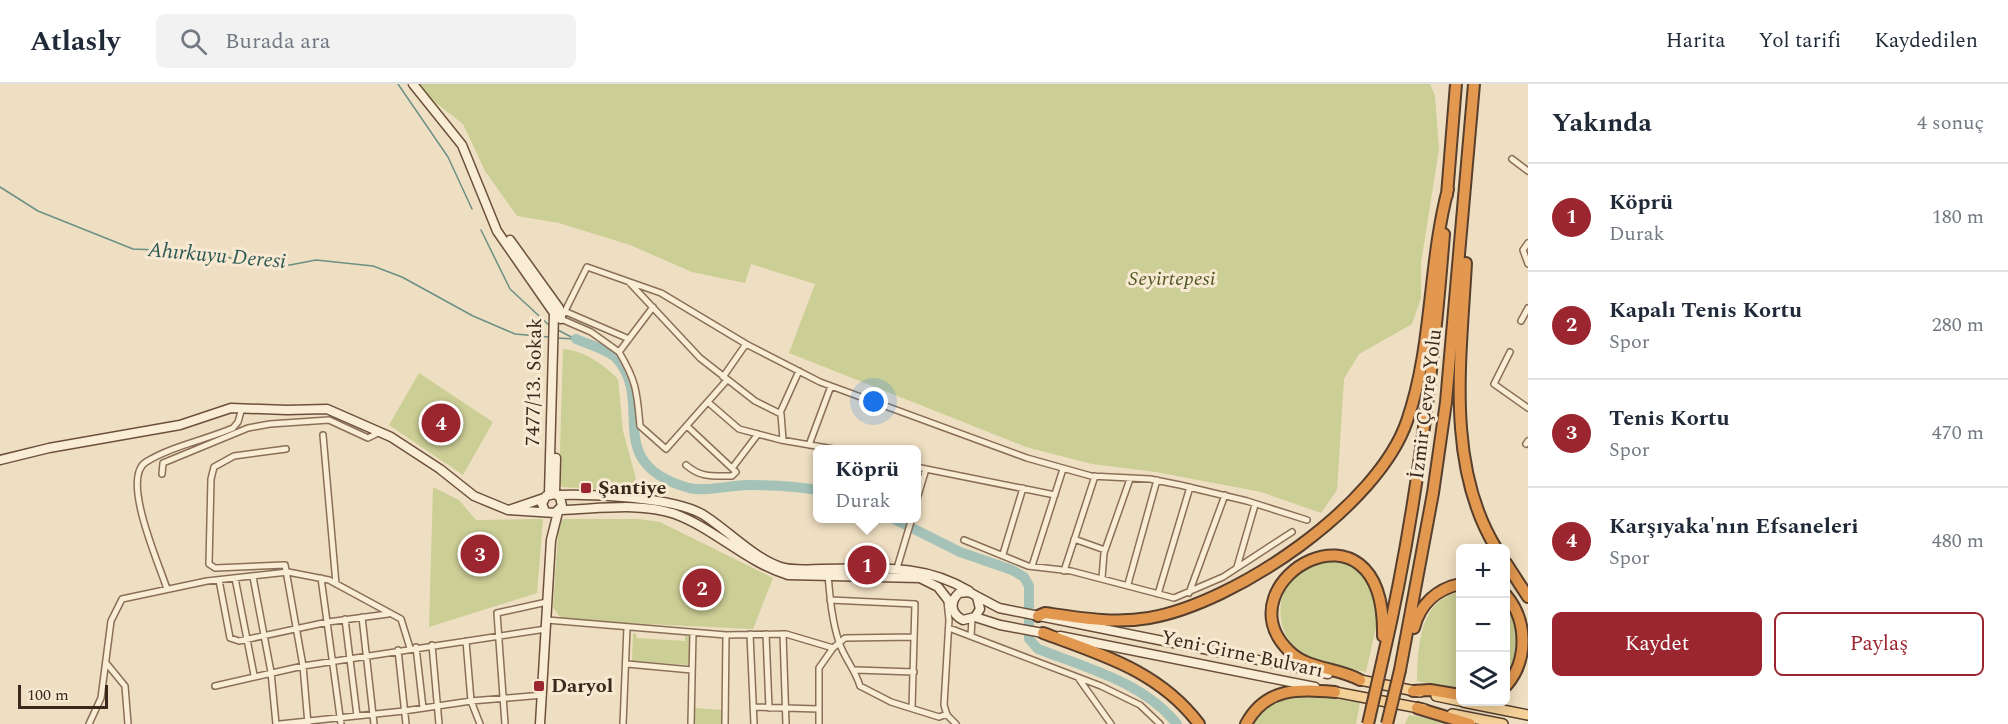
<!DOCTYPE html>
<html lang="tr">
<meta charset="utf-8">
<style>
:root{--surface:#fff;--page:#f2f2f3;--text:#1f2937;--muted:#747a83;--line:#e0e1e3;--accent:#9b262f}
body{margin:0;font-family:Spectral,serif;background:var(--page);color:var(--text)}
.controls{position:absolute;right:18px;bottom:18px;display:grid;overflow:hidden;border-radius:9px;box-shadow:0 3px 15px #0003}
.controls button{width:54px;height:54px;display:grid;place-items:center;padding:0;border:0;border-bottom:2px solid var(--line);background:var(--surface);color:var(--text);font:30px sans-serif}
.scale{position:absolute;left:18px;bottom:15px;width:90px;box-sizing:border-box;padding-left:6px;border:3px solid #39291d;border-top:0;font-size:16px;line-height:21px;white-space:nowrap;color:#39291d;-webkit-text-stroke:4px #f7e9d2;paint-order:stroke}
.you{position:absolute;left:874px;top:318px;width:21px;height:21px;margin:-15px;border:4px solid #fff;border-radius:50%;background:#1a73e8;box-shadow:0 0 0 9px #1a73e833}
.badge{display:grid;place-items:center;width:39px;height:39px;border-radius:50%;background:var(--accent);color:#fff;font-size:20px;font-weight:700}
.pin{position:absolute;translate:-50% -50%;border:3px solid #fff;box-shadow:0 2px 6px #0006}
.popup{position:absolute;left:813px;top:361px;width:108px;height:78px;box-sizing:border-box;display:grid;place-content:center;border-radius:9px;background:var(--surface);filter:drop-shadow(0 2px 4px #0005);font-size:20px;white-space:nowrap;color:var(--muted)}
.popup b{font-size:22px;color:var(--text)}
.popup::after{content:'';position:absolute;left:50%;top:100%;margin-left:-12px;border:12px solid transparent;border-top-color:var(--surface)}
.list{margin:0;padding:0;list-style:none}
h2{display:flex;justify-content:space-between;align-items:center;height:78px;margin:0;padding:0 24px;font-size:26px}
h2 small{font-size:20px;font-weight:400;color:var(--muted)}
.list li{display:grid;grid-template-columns:39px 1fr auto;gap:18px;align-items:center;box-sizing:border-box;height:108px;padding:0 24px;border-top:2px solid var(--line)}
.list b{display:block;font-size:22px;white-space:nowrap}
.list p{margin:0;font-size:20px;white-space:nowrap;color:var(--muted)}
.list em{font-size:20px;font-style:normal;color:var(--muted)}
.actions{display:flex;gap:12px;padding:18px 24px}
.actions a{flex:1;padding:14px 0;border:2px solid var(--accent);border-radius:9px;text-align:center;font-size:21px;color:var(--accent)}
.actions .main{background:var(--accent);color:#fff}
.icon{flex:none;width:33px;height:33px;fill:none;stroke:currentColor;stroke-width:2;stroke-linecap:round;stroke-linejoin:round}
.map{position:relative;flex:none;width:1528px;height:640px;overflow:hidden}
header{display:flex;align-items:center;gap:36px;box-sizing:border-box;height:84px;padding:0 30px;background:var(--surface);border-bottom:2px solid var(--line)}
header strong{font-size:28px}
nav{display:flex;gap:33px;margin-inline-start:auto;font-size:21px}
.search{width:420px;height:54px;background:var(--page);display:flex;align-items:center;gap:15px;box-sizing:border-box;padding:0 21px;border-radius:9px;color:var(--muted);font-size:22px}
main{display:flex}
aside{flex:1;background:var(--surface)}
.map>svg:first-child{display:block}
</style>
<header>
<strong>Atlasly</strong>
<div class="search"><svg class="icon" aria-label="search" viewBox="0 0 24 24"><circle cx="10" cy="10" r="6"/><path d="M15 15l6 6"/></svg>Burada ara</div>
<nav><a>Harita</a><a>Yol tarifi</a><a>Kaydedilen</a></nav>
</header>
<main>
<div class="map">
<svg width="1528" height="640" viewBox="0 0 1528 640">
<rect width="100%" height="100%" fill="#efdfc2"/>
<path fill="#cbce95" d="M 420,0 L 1430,0 L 1435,12 L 1439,65 L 1421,179 L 1421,214 L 1412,240 L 1359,270 L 1344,295 L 1337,406 L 1321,429 L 1261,408 L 1156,388 L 1092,380 L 1026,363 L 789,269 L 815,200 L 751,180 L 745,199 L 692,188 L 630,161 L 559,139 L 517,132 L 485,87 L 463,40 L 431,15 Z
M 563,265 C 585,267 603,280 618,295 L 623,347 L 636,395 L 630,407 L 562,403 L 559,399 Z
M 419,289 L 493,338 L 463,391 L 389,341 Z
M 433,403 L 459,416 L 476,436 L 543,435 L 537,509 L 429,543 Z
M 559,435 L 639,435 L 660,438 L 773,494 L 753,545 L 562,536 L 553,523 Z
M 1319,477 L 1343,477 L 1368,492 L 1380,526 L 1366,588 C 1347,584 1321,583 1304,571 C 1280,556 1273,522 1289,498 C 1295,489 1310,483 1319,477 Z
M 1460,508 L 1460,606 L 1417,597 C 1418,564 1419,515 1460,508 Z
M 1506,515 L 1525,559 L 1506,597 Z
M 633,549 L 636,550 L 637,554 L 685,557 L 685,552 L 690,552 L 689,581 L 632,577 Z
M 1306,610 L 1360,619 L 1356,640 L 1254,640 C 1270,616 1279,614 1306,610 Z
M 695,624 L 723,626 L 723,640 L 695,640 Z
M 1409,631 L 1458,640 L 1405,640 Z"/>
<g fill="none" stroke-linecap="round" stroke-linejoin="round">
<path stroke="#6b9085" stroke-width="1.5" d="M 398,0 L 448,73 L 472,125
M 0,103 L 38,127 L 133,165 L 208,168 L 253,180 L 290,181 L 316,176 L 373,182 L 402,193 L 473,232 L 515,250 L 549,253
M 481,146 L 510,205 L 551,243
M 558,246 L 575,255
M 556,254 L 576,255"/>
<path stroke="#a4c2b7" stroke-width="10" d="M 576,255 C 587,260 609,266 617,275 C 656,319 600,379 689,404 C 707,408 730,401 749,401 C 771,401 795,402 818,406
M 892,434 L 960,468 L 1012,486 L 1024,493 L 1029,502 L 1029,555 L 1038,565 C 1087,584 1143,598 1177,640"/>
<defs>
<path id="street" d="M 1512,75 L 1528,87
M 1528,159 L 1523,166 L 1528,180
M 629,198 L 700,274 L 755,317 L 781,330 L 783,356
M 653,223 L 619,268 L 591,248 L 561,235 L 587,183 L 661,209 L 746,260 L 820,298 L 1027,374 L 1091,392 L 1150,395 L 1180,401 L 1247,417 L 1307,436
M 564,227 L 629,255
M 1521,237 L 1528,224
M 619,268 C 637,298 637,309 640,342 L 666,365 L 727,296
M 1510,268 L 1494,300 L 1528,324
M 723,293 L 746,260
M 709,319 L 739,345 L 781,356 L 839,366
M 780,329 L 799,287
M 323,351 L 336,500
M 1526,360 L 1528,357
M 809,361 L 831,302
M 286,365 L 234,372 L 214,383 L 211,395 L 209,480 L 215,484 L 285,481 L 303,582 L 308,640
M 686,381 C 701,394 713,392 732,392 L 736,388 L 688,343
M 733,383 L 758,350
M 916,383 L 1055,411
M 162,390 L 163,379 L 248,344 L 270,340 L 329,336 L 368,354 L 380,348
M 916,418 L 926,385
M 1074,455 L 1105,466
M 964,456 L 1028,482 L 1071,487 L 1174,514 L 1223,493 L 1292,448
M 1003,470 L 1023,404
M 1032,482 L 1063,385
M 1237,483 L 1255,421
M 897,484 L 912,434
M 1064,487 L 1095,392
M 828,491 C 830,514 832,537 839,558 C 844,574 855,585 860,602 L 891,618 L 939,633 L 947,630
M 253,493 L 271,588 L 276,640
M 235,494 L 254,591
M 321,494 L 341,640
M 1102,494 L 1104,469 L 1130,395
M 219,496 L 230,554 L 239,557 L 328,538 L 388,530
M 1128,500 L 1157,396
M 167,505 C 160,482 120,394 146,378 C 172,362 205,356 233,344 L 238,338 L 242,324
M 1189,509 L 1225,411
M 1158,510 L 1190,403
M 830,516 L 915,520 L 912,624
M 947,517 L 949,536 L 944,621 L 947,631 L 956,640
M 362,533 L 374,640
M 345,535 L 357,632
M 547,536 L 726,551 L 786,550 L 833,564
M 949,544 L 1101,602 L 1140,621 L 1160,640
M 750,550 L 754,640
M 766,550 L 769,624
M 783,550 L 786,640
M 971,552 L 972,535
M 466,557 L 471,617 L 480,640
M 432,561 L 439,640
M 416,563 L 423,624
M 398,566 L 406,640
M 107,580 L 125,602 L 128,640
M 627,580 L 692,586
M 856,586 L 914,588
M 1079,595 L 1111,640
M 215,602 L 303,582 L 546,545
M 753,623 L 818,625
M 89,640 L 101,614 L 111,537 L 122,515 L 207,497 L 288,488 L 329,496 L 401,535 L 410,564
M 280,640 L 404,627 L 471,617 L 543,611
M 505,640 L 497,529 L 547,518
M 623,640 L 627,543
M 691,640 L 693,548
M 725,640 L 726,551
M 819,640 L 819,584 L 833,564 L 845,554 L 913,553"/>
<path id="secondary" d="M 413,0 L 462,61 L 497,147 L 554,229 L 549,410
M 510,156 L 559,224 L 561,235
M 0,376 L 49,364 L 180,341 L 231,324 L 287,326 L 327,325 L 391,353 L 440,385 L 474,412 L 508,426 L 555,429 L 562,422 L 560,413 L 555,410 L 546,412 L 542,420 L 545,427
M 555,410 L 556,374
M 558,411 C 594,410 671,413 702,430 C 724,443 756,476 781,483 C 794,487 810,485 822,485 C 875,485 921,478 969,507
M 509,426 L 544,414
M 561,426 C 598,425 640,418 675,430 C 715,445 746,478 788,491 L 920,494 L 938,503 L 952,521
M 977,513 L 980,525 L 975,533 L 963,536 C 951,530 949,518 959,509 L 969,508 L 999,524 L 1328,590
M 975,533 L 1000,541 L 1048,550
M 1060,552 L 1315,603
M 540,640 L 551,456 L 558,428"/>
<path id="primary" d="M 1360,596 L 1420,608
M 1335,608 L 1424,625
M 1436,612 L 1460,617
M 1463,618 L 1528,631
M 1452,630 L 1503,640"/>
<path id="highway" d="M 1447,111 L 1456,0
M 1466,179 C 1461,273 1445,381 1496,464
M 1506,479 L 1528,513
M 1506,511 C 1528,537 1528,577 1506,602
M 1038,532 L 1045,529 C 1080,534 1114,540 1149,534 C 1236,519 1378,422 1407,337 C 1433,262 1428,181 1448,105
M 1414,544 C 1420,520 1437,505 1460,500
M 1043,549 C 1102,571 1159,587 1199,640
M 1383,574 C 1415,436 1433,292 1444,150
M 1400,586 L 1433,409 L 1446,318 L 1474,0
M 1360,596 C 1337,583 1308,586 1289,567 C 1218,497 1386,400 1383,552
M 1413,607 L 1430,606 L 1460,611
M 1417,624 L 1470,640
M 1246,640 C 1266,603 1298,605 1335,608"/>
</defs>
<use href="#street" stroke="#8a6f58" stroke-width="8"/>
<use href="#secondary" stroke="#6c503c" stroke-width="11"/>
<use href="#primary" stroke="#573e2d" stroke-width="12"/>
<use href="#highway" stroke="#573e2d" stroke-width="14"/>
<use href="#street" stroke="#faedd5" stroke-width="5"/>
<use href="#secondary" stroke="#faedd5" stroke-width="8"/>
<use href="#primary" stroke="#f4d198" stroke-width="9"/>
<use href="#highway" stroke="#e2984f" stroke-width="10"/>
<defs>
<path id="highway-bridge" d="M 1368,640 L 1383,574
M 1387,640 L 1400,586"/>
</defs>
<use href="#highway-bridge" stroke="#573e2d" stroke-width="14" stroke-linecap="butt"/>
<use href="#highway-bridge" stroke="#e2984f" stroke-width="10"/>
</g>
<g fill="#9b262f" stroke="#f7e9d2" stroke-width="2">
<rect x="580" y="398" width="12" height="12" rx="3"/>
<rect x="533" y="596" width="12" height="12" rx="3"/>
</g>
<g text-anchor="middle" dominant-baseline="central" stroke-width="6" stroke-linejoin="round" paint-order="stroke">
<g font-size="20" font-style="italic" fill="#4d5623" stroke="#f7e9d2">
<text x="1172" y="195">Seyirtepesi</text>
</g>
<g font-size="20" fill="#39291d" stroke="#f7e9d2">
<text transform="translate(534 298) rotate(-89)">7477/13. Sokak</text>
<text transform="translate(1426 320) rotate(-83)">İzmir Çevre Yolu</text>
<text transform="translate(1242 570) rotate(12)">Yeni Girne Bulvarı</text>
</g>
<g font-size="20" font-weight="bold" fill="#39291d" stroke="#f7e9d2" text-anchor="start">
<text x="598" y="404">Şantiye</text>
<text x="551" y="602">Daryol</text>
</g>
<g font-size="21" font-style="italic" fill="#2c5953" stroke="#f7e9d2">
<text transform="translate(217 172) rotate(5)">Ahırkuyu Deresi</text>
</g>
</g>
</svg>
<div class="controls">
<button>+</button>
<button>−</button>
<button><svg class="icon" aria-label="layers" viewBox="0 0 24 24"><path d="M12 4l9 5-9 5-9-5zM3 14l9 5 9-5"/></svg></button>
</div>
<div class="scale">100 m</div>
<div class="you"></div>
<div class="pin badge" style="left:867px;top:481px">1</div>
<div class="popup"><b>Köprü</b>Durak</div>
<div class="pin badge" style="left:702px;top:504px">2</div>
<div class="pin badge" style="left:480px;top:470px">3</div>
<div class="pin badge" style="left:441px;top:339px">4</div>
</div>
<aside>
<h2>Yakında<small>4 sonuç</small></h2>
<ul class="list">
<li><span class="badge">1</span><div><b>Köprü</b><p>Durak</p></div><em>180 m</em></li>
<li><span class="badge">2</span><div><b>Kapalı Tenis Kortu</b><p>Spor</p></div><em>280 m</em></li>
<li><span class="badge">3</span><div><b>Tenis Kortu</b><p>Spor</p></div><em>470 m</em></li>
<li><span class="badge">4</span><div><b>Karşıyaka'nın Efsaneleri</b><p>Spor</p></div><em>480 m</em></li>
</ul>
<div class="actions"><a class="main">Kaydet</a><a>Paylaş</a></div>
</aside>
</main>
